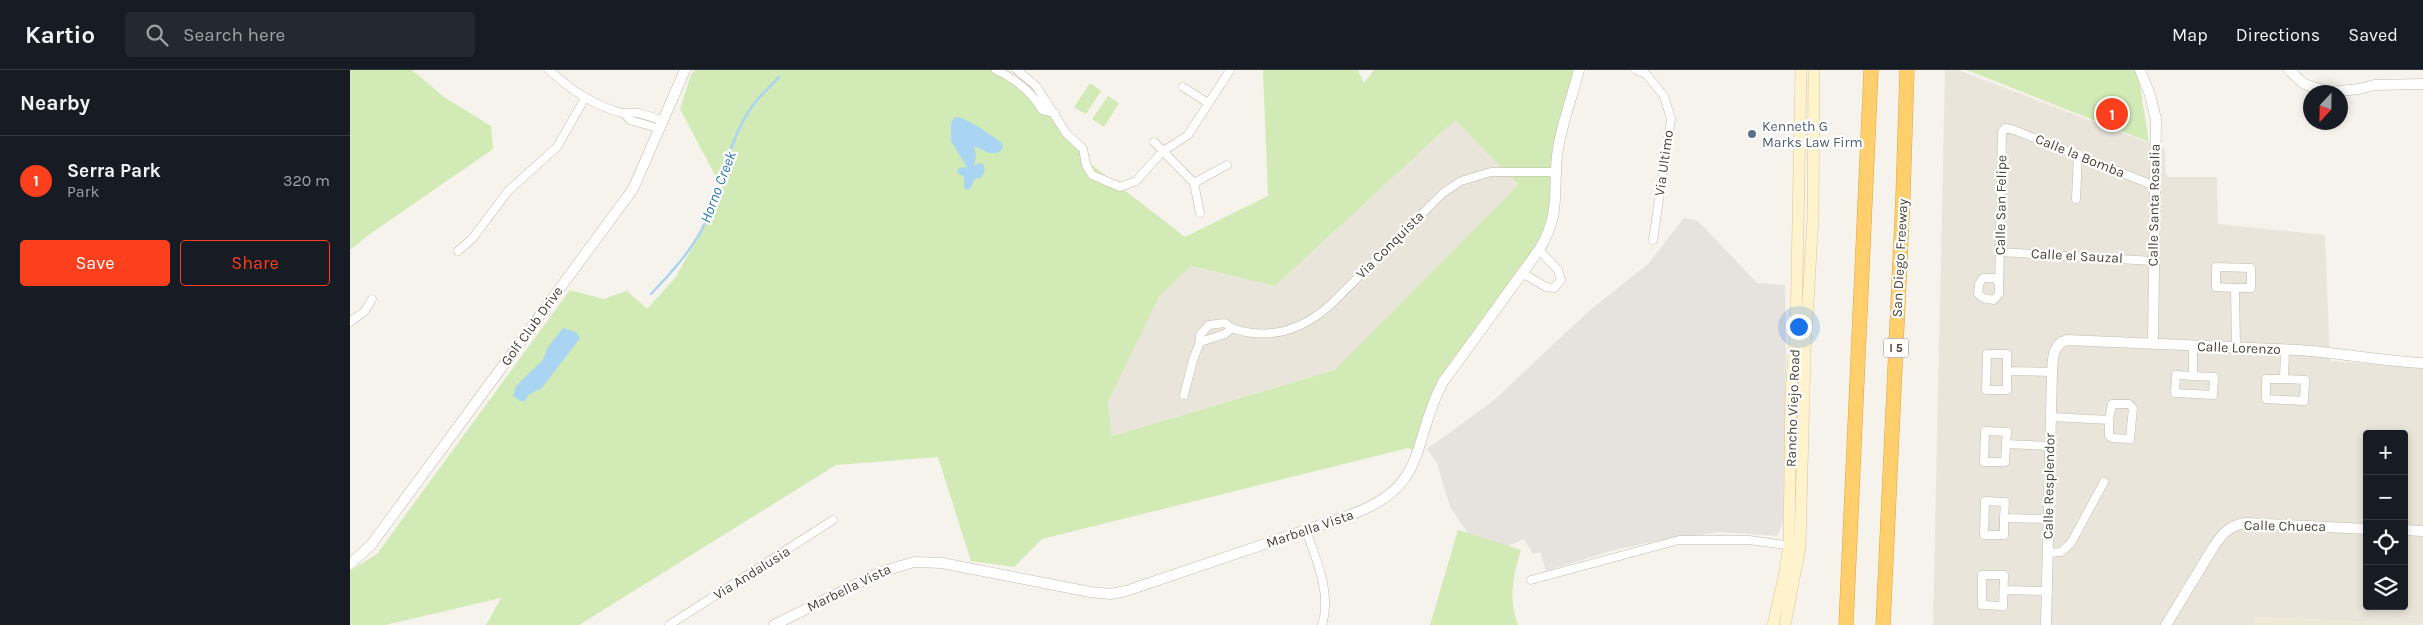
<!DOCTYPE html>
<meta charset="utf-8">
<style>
:root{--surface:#171b24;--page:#242831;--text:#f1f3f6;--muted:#9ea1a6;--line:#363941;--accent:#fc3f1d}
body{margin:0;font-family:Karla,sans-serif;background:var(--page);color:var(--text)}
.controls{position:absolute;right:15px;bottom:15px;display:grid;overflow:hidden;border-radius:5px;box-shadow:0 2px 8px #0003}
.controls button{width:45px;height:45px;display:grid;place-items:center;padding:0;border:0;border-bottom:1px solid var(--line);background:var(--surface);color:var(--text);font:25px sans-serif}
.compass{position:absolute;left:1953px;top:15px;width:45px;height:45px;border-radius:50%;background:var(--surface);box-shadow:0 2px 8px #0003;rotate:202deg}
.you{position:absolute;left:1448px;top:256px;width:18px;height:18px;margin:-12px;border:4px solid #fff;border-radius:50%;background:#1a73e8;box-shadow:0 0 0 8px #1a73e833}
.badge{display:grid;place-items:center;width:32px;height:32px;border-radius:50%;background:var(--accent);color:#fff;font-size:16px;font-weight:700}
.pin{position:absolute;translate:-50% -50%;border:2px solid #fff;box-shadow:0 1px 5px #0006}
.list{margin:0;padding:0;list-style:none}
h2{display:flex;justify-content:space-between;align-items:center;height:65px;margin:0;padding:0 20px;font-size:21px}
h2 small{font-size:16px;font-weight:400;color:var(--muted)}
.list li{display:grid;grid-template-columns:32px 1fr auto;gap:15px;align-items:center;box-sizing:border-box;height:90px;padding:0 20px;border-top:1px solid var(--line)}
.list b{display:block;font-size:19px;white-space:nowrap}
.list p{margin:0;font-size:16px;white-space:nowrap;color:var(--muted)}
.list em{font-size:16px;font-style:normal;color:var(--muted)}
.actions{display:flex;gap:10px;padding:15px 20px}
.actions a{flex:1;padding:11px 0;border:1px solid var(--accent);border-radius:5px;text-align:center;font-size:18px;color:var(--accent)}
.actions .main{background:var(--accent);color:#fff}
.icon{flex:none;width:28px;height:28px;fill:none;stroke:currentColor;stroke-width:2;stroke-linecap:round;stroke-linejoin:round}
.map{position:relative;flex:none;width:2073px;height:555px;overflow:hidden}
header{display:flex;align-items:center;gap:30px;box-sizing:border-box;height:70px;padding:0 25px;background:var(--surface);border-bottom:1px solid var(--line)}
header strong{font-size:24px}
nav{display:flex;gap:28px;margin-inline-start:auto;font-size:18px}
.search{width:350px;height:45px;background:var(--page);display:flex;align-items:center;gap:12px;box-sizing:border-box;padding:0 18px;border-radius:5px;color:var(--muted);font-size:19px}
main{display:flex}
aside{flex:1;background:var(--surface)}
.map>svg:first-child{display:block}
</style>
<header>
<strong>Kartio</strong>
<div class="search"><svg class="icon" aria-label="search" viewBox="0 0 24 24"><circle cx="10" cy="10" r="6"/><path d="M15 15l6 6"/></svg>Search here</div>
<nav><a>Map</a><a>Directions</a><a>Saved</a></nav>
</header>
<main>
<aside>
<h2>Nearby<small></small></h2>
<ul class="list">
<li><span class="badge">1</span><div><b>Serra Park</b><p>Park</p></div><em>320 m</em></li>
</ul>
<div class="actions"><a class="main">Save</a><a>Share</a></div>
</aside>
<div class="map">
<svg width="2073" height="555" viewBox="0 0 2073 555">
<rect width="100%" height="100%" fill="#f6f3ec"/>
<path fill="#eae5da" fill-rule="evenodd" d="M 1595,0 L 1608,0 L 1815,79 L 1816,104 L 1819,107 L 1867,107 L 1868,154 L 1975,165 L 1980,291 L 2073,297 L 2073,554 L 1906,547 L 1901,555 L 1583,555 ZM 2017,364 L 2054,364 L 2054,536 L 2017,536 Z
M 1106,49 L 1168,116 L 985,300 L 762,366 L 758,332 L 810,225 L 840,196 L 925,216 Z"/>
<path fill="#e6e2dd" d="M 1334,148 L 1348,151 L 1407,213 L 1435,215 L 1436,291 L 1433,452 L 1427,466 L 1369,462 L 1314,470 L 1268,479 L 1196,501 L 1190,482 L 1183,484 L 1174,469 L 1153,478 L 1120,466 L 1100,437 L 1087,393 L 1077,379 L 1143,331 L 1240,240 L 1298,194 Z"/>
<path fill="#efe8d6" d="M 1906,547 L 2073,554 L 2073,555 L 1901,555 Z"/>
<path fill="#d2eab5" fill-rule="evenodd" d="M 0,0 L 62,0 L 94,27 L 141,56 L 143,79 L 20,164 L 0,180 Z
M 345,0 L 657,0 L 680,16 L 742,95 L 835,167 L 918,126 L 913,0 L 1008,0 L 1014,13 L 1024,0 L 1229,0 L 1209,74 L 1200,160 L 1093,312 L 1069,382 L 1058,378 L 692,469 L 664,497 L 621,491 L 588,387 L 486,395 L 229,555 L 136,555 L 151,528 L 35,555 L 0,555 L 0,501 L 27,484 L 220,220 L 253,229 L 277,221 L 297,239 L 325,208 L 374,122 L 330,39 L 341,5 ZM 1105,50 L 1168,115 L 985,300 L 762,366 L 758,332 L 810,225 L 841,196 L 925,216 Z
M 1617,0 L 1785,0 L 1790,16 L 1799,72 Z
M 740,13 L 751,21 L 736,44 L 724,37 Z
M 758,26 L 769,33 L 754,57 L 742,49 Z
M 1108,460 L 1171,480 C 1163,505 1158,530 1168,555 L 1080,555 Z"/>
<path fill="#a9d4f2" d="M 605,47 C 617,47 642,66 652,73 L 653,78 L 648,83 L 639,83 L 624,76 L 626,85 L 624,96 L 629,93 L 633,94 L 635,100 L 631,108 L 625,109 L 620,119 L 617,120 L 614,118 L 614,107 L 607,102 L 609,98 L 617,97 L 601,71 L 601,53 Z
M 213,258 L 226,262 L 230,268 L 192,318 L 178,325 L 175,331 L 170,331 L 163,326 L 166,316 L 193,290 L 198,277 Z"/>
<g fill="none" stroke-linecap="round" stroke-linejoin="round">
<path stroke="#a9d4f2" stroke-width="2.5" d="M 301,224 C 321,203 342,180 354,155 C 372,119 378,70 401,38 C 408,27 420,17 429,7"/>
<defs>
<path id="minor" d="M 199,0 C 221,20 243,35 272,43 C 277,44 282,42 288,43 C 296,45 305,48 314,51
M 646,0 C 665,9 682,21 692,40 L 705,43
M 667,0 L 686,16 L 716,63 L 733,79 L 736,95 L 742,105 L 770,117 L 786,111 L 812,82 L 838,65 L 880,0
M 1286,0 L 1296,4 L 1314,26 L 1321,49 L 1303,170
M 833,17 L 858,33
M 274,43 L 280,50 L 310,59
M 804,72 L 844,113 L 877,95
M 844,113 L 850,143
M 1726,129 L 1728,84
M 108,181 L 122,169 L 159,120 L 207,77 L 235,28
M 1650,182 L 1803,191
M 1172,203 L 1196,217 L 1204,218 L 1211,210 L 1208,200 L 1189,180
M 1649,213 L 1645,208 L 1633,208 L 1629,214 L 1628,224 L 1633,228 L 1644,230 L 1649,224 L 1652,62 L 1655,58 L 1664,60 L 1805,116
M 1885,218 L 1866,217 L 1866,197 L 1901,198 L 1901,218 L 1885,218 L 1886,277
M 0,252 L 15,241 L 22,229
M 850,272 L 875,264 L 881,259
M 1657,301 L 1657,284 L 1637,284 L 1636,320 L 1657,320 L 1657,301 L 1702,302
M 1843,306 L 1864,307 L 1863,325 L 1825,323 L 1826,305 L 1843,306 L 1843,276
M 1934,309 L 1955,310 L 1954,331 L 1916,329 L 1916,309 L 1934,309 L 1935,279
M 834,325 L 843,290 L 850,272 L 850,265 L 859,255 L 875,253 C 882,259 887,260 896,262 C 928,268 955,257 979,236 L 1093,123 L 1111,111 L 1141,102 L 1207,102
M 1701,347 L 1759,350 L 1762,334 L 1779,334 L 1783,338 L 1780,369 L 1762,368 L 1759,366 L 1759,350
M 1656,374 L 1657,362 L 1635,361 L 1634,392 L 1655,392 L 1656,374 L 1700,376
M 1654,448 L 1655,432 L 1635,431 L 1634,465 L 1654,465 L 1654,448 L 1699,449
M 956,460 C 966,490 982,523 972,555
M 1698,483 L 1711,482 L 1721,473 L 1754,412
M 1632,505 L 1654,505 L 1653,536 L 1632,535 Z
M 1181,510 L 1329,470 L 1399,470 L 1443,476
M 1654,520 L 1698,521
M 319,555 L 483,450"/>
<path id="tertiary" d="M 1790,0 L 1800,25 L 1806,49 L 1803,273
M 1939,0 L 1954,14 L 1979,22 L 2009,19 L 2024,15 L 2073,14
M 2054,460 L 2073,461
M 0,494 L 21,475 L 283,119 L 335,0
M 424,555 L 531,502 L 564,492 L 592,493 L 740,522 L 760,524 L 776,521 L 1000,445 C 1080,416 1060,374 1093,312 L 1189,180 C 1211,143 1203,125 1207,86 C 1210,58 1222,28 1229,0
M 1696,555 L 1702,302 C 1703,288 1702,275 1717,270 L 1949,280 C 1991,283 2031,291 2073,293
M 1816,555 L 1864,476 C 1873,463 1880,455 1896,453 L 2017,459"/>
<path id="secondary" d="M 1423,555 L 1434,507 L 1439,476 L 1441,323 L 1446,259 L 1451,0
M 1435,555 L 1450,477 L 1455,281 L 1463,147 L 1464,0"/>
<path id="motorway" d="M 1496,555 L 1521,0
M 1533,555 L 1553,126 L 1557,0"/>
</defs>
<use href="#minor" stroke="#c2bbae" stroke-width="9"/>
<use href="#tertiary" stroke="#c2bbae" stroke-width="11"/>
<use href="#secondary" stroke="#d6c79b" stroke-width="12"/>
<use href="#motorway" stroke="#e0a43c" stroke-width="15"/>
<use href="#minor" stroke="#fff" stroke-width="8"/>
<use href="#tertiary" stroke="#fff" stroke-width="10"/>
<use href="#secondary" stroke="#fff3cd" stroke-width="11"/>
<use href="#motorway" stroke="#ffcf6e" stroke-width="14"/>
</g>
<circle fill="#5c6f8a" stroke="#fff" stroke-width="2" cx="1402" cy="64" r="5"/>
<g text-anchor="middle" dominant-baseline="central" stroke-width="4.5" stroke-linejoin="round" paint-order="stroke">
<rect fill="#fff" stroke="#817c74" stroke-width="1" x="1533.5" y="268.5" width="25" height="19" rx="4"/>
<g font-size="12" font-weight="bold" fill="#4b4439">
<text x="1546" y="278">I 5</text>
</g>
<g font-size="14" fill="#4e5e75" stroke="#fff" text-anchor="start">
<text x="1412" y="56">Kenneth G<tspan x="1412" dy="16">Marks Law Firm</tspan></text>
</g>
<g font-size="14" fill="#4b4439" stroke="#fff">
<text transform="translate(1730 86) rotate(22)">Calle la Bomba</text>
<text transform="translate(1314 93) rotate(-82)">Via Ultimo</text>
<text transform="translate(1651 135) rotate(-89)">Calle San Felipe</text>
<text transform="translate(1804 135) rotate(-89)">Calle Santa Rosalia</text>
<text transform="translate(1040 175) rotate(-45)">Via Conquista</text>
<text transform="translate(1727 186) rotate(3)">Calle el Sauzal</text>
<text transform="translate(1550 188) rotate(-87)">San Diego Freeway</text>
<text transform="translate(182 256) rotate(-54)">Golf Club Drive</text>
<text transform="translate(1889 278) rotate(2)">Calle Lorenzo</text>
<text transform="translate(1443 338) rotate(-88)">Rancho Viejo Road</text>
<text transform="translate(1699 416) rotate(-89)">Calle Resplendor</text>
<text transform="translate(1935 456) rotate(1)">Calle Chueca</text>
<text transform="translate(960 459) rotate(-19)">Marbella Vista</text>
<text transform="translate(402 503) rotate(-32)">Via Andalusia</text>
<text transform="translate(499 518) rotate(-26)">Marbella Vista</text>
</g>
<g font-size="15" font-style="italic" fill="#2e7ab2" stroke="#fff">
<text transform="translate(368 117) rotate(-69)">Horno Creek</text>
</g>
</g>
</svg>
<div class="controls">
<button>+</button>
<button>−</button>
<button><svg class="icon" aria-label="locate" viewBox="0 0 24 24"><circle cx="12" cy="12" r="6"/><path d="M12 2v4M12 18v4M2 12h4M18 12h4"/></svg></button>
<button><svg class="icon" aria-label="layers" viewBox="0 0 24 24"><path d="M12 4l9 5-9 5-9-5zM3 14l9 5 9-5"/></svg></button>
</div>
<svg class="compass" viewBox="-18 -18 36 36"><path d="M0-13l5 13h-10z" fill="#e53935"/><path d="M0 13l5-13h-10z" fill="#9ea1a6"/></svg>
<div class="you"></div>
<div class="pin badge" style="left:1762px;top:44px">1</div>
</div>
</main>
